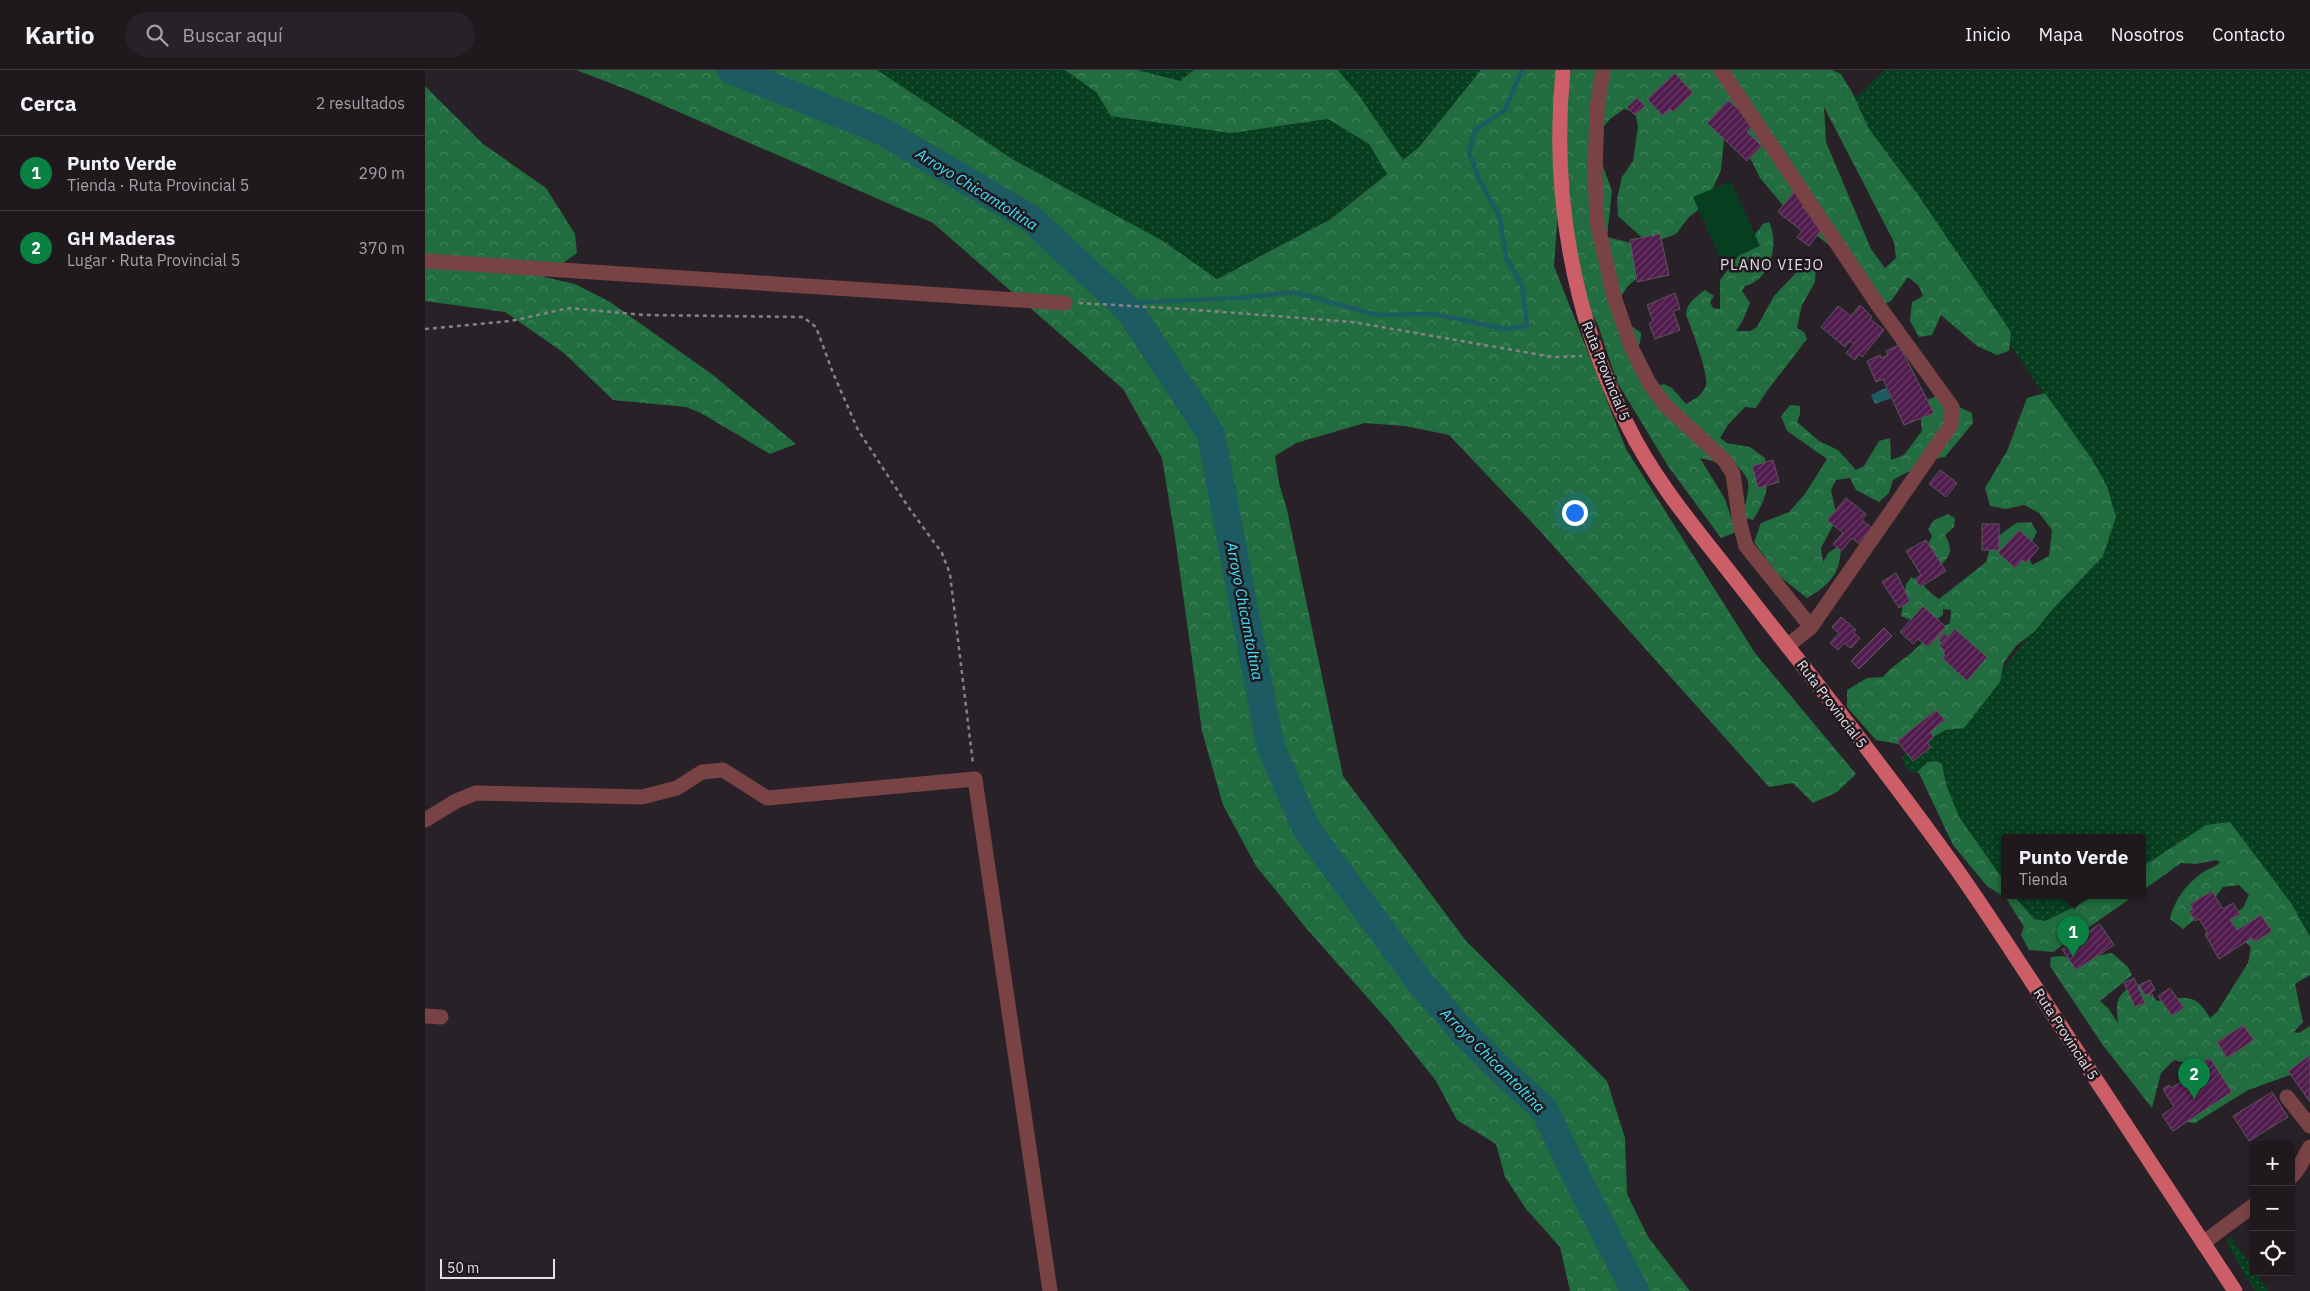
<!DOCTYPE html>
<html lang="es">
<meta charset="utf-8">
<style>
:root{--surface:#1f191e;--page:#272227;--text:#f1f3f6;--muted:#a1a0a4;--line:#3c383c;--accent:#0b8043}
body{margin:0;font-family:"IBM Plex Sans",sans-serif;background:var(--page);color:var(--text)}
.controls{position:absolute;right:15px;bottom:15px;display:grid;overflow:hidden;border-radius:5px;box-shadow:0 2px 8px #0003}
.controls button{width:45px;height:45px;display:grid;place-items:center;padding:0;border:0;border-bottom:1px solid var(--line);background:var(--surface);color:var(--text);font:25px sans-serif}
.scale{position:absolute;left:15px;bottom:12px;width:115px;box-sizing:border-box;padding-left:5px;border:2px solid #e5e0e5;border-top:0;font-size:14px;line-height:18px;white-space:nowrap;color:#e5e0e5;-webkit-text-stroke:4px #1f181f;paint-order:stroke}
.you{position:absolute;left:1149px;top:442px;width:18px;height:18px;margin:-12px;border:4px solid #fff;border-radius:50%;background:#1a73e8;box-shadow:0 0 0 8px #1a73e833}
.badge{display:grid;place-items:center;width:32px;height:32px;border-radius:50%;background:var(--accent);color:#fff;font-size:16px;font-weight:700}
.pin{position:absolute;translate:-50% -41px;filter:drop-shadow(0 1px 2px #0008)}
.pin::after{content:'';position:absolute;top:26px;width:18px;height:15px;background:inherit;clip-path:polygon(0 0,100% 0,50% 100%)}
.popup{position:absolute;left:1576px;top:764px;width:145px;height:65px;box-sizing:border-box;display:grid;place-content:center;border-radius:5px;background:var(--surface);filter:drop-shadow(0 1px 4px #0005);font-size:16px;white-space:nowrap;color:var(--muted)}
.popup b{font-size:19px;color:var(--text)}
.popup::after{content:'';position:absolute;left:50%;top:100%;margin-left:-10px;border:10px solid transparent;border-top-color:var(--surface)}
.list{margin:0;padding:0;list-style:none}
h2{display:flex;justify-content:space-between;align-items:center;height:65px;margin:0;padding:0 20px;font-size:21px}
h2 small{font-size:16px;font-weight:400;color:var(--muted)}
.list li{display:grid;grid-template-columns:32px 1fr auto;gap:15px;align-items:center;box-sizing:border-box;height:75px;padding:0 20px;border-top:1px solid var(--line)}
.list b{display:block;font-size:19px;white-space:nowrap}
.list p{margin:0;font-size:16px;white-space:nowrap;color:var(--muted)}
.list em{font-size:16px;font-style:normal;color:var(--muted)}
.icon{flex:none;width:28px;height:28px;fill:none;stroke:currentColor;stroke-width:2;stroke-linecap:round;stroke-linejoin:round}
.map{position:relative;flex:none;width:1885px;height:1221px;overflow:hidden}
header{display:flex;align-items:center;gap:30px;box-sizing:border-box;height:70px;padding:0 25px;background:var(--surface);border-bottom:1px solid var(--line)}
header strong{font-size:24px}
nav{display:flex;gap:28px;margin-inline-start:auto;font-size:18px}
.search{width:350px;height:45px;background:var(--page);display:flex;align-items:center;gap:12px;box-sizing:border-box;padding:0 18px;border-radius:28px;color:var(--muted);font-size:19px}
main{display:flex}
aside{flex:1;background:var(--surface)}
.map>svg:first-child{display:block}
</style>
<header>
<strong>Kartio</strong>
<div class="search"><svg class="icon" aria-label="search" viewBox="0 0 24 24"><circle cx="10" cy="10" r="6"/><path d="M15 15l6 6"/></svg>Buscar aquí</div>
<nav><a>Inicio</a><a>Mapa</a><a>Nosotros</a><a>Contacto</a></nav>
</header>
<main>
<aside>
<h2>Cerca<small>2 resultados</small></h2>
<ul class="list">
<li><span class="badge">1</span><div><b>Punto Verde</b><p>Tienda · Ruta Provincial 5</p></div><em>290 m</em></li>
<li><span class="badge">2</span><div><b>GH Maderas</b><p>Lugar · Ruta Provincial 5</p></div><em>370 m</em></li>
</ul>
</aside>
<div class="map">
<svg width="1885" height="1221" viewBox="0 0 1885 1221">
<defs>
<pattern id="grass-dots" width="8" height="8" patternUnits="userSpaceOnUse" patternTransform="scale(1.25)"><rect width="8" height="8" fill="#073e1f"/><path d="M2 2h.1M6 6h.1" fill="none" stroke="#2b5a3f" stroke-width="1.8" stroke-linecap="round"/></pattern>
<pattern id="forest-crowns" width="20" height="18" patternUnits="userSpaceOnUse" patternTransform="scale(1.25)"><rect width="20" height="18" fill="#216d3f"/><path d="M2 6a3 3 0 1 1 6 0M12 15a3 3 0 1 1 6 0" fill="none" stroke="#41825b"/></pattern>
<pattern id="water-waves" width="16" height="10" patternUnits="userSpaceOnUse" patternTransform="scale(1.25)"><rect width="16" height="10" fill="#1d5b63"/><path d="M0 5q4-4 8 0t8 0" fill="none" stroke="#3e7279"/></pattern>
<pattern id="building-hatch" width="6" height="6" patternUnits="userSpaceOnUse" patternTransform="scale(1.25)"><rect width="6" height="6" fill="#501b4d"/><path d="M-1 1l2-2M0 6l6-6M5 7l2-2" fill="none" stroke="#693c66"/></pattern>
</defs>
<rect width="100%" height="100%" fill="#292128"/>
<path fill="url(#grass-dots)" d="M 452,0 L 1056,0 L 994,77 L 906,149 L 791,209 L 738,171 L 589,90 Z
M 1460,0 L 1885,0 L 1885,886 L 1798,759 L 1717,811 L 1717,768 L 1579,768 L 1579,818 L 1505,702 C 1492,704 1480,704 1477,688 L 1483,680 L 1571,608 L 1668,485 L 1666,394 L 1433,49 L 1425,33 Z
M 1587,826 L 1693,826 L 1643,858 L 1609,849 Z
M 1805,1166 L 1844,1221 L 1830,1221 L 1806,1181 L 1802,1169 Z"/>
<path fill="url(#forest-crowns)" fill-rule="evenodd" d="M 151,0 L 452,0 L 589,90 L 738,171 L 792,209 L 906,149 L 962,104 L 944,74 L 903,49 L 806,63 L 686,46 L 671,22 L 640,0 L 712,0 L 755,11 L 769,0 L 913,0 L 933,24 L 978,90 L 994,77 L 1056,0 L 1144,0 L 1143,13 L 1146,0 L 1407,0 L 1416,4 L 1427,22 L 1444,59 L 1491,122 L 1586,262 L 1584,281 L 1572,285 L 1552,276 L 1516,245 L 1507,265 L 1494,267 L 1485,251 L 1487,232 L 1498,226 L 1494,216 L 1483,207 L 1466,231 L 1451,238 L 1405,176 L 1366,145 L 1335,108 L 1319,76 L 1300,58 L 1296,100 L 1281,134 L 1264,147 L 1251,164 L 1224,174 L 1193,146 L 1192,129 L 1197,107 L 1208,91 L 1213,56 L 1210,42 L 1199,39 L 1185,49 L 1168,69 L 1187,121 L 1182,167 L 1214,175 L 1214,206 L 1203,216 L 1189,237 L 1193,246 L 1216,263 L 1215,273 L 1205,286 L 1214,306 L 1236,315 L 1239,314 L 1247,318 L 1261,334 C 1270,329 1278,325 1281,315 C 1284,305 1266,257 1261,245 C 1261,233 1271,227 1280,220 L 1289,226 L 1285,232 L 1288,238 L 1295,239 L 1295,210 L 1338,154 L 1344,152 C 1355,173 1345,211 1320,216 L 1317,221 L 1325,233 L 1318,250 L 1311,261 L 1325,261 L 1332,257 L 1349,226 L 1383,190 L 1391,193 L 1390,212 L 1377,235 L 1372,258 L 1379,262 L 1382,269 L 1342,321 L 1331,338 L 1320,337 L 1303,355 L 1295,368 L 1302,373 L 1325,377 L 1340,388 C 1344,416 1343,426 1328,450 L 1319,448 C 1318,436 1325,424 1323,412 C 1322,405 1313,397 1309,392 L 1295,395 L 1288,391 L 1275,388 L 1300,429 L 1311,462 L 1296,468 L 1243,396 L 1192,312 L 1173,255 L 1159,230 L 1148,165 L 1142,92 L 1141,30 L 1129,196 L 1201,379 L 1330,583 L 1431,704 L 1412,722 L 1388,733 L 1368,713 L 1344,717 L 1115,461 L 1024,365 L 980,356 L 940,353 L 871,373 L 850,386 L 854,413 L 862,440 L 918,706 L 1041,871 L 1182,1011 L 1200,1068 L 1202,1124 L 1223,1167 L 1265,1221 L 1145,1221 L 1135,1177 L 1101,1139 L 1080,1107 L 1071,1074 L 1032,1050 L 1011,1011 L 965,953 L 881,858 L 831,796 L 798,735 L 777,661 L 750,467 L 737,388 L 698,319 L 508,153 L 206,21 ZM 1399,37 L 1469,172 L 1471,188 L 1460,198 L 1446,179 L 1401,72 Z
M 0,16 L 58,74 L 121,118 L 150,164 L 152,183 L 119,207 L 150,214 L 185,232 L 288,305 L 371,374 L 345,384 L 276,343 L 261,337 L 188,330 L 139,283 L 80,242 L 0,231 Z
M 1620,323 L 1666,388 L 1682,416 L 1691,447 L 1678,486 L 1626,541 L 1610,561 L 1591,576 L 1579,592 L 1575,612 L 1539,658 L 1521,660 L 1489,677 L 1451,670 L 1422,637 L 1422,620 L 1442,608 L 1458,607 C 1466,597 1475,592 1485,584 C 1501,570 1505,562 1525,553 L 1526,540 L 1518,539 L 1518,545 L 1502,556 L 1476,546 L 1481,515 L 1486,507 C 1499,512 1502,522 1514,529 L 1561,492 L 1567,471 L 1591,453 L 1606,452 L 1612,462 L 1602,481 L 1607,495 L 1624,486 L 1627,460 L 1614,443 L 1599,435 L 1581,439 L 1565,436 L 1560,418 L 1582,381 L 1602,328 Z
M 1512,326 L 1547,343 L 1548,353 L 1520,387 L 1507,389 L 1468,410 L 1464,423 L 1454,432 L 1431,420 L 1425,408 L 1411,410 L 1406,420 L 1412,448 L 1396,478 L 1398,492 L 1403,483 L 1416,475 C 1416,503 1405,515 1382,528 L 1353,505 L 1329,472 L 1336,453 L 1364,442 L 1380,424 L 1402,389 L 1362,361 L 1356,346 L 1365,335 L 1375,336 L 1375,344 L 1372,352 L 1394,371 L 1413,380 L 1431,400 L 1439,396 L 1454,371 L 1465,368 L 1466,390 L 1479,385 L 1497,361 L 1494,333 Z
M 1523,444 L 1530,448 L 1529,457 L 1520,465 C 1530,483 1524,487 1511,500 L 1500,480 L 1507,466 L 1503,459 L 1509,450 Z
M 1511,691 L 1517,694 L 1521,714 L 1534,747 L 1579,811 L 1579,826 L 1589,826 L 1609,849 L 1621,851 L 1670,826 L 1709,826 L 1628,882 L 1604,880 L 1596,865 L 1599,857 L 1581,828 L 1562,816 L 1528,775 L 1493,701 L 1503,692 Z
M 1805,752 L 1866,833 L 1885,867 L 1885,905 L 1870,914 L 1878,952 L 1869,962 L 1874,963 L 1885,956 L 1885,998 L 1823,1020 L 1770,1053 L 1748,1050 L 1783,1006 L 1761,993 L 1749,990 L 1736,1003 L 1727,1038 L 1677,974 L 1625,896 L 1626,887 L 1638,886 L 1649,890 L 1687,883 L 1703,897 L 1707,905 L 1675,931 L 1683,938 L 1693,953 C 1691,929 1690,930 1708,913 L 1721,918 L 1732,931 C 1760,929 1769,920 1785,948 L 1792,942 L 1823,893 L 1826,877 L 1817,869 L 1802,847 L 1818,838 L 1824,825 L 1814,815 L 1798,817 L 1779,842 L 1758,859 L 1745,849 C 1749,829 1762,814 1778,802 C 1784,798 1790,798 1795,792 L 1791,790 L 1771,794 L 1756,793 L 1717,821 L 1717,797 L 1781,755 Z"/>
<path fill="#073e1f" d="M 1306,111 L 1335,176 L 1297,193 L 1268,127 Z"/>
<path fill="url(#water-waves)" d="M 1461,318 L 1466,328 L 1450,334 L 1446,325 Z"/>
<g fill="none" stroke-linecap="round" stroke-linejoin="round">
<path stroke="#1d5b63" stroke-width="4.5" d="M 312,0 L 319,5
M 696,233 L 815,228 L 869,222 L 951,245 L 1009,244 L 1081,259 L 1102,256 L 1097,215 L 1081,188 L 1075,148 L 1054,109 L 1044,82 L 1050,60 L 1080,40 L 1097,0"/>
<path stroke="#1d5b63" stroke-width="28" d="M 306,0 L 455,60 L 605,148 L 705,241 L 786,364 L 845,675 L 881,758 L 994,911 L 1038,962 L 1079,1003 L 1119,1039 L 1160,1124 L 1210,1221"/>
</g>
<path fill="url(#building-hatch)" stroke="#5e555d" d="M 1250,3 L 1268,23 L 1248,42 L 1245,39 L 1238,46 L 1222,29 Z
M 1212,28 L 1220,36 L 1210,45 L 1202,37 Z
M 1303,30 L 1329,54 L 1322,62 L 1337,76 L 1322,91 L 1282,53 Z
M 1370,120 L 1382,130 L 1377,137 L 1391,148 L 1388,152 L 1397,159 L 1384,176 L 1372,167 L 1377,161 L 1353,142 Z
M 1235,164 L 1244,205 L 1212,212 L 1205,170 Z
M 1250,223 L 1255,239 L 1248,241 L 1255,260 L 1230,269 L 1224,253 L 1228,251 L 1222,235 Z
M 1435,235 L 1447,247 L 1445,249 L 1459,260 L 1437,287 L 1434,284 L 1430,290 L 1421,283 L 1429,274 L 1425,271 L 1420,277 L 1396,257 L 1413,236 L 1426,246 Z
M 1474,275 L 1509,343 L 1479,355 L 1458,309 L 1451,312 L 1442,291 L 1455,285 L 1456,288 L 1463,285 L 1461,281 Z
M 1348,390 L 1354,412 L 1333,418 L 1327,396 Z
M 1515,400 L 1532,413 L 1521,427 L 1504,414 Z
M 1421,428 L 1441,444 L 1437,450 L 1448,459 L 1435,474 L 1427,468 L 1416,481 L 1408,474 L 1418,463 L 1402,450 Z
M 1557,454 L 1574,454 L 1574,480 L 1557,480 Z
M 1594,460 L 1614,478 L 1601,493 L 1597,490 L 1590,498 L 1573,483 Z
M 1501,470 L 1521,501 L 1495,517 L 1490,509 L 1496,505 L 1481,481 Z
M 1471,503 L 1485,531 L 1474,538 L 1457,512 Z
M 1498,536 L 1521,557 L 1503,577 L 1493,569 L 1488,574 L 1475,562 Z
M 1416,547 L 1431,560 L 1428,562 L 1435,568 L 1426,578 L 1419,573 L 1413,580 L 1405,573 L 1414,563 L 1407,557 Z
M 1459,558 L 1467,566 L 1434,599 L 1426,591 Z
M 1530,559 L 1562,587 L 1542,611 L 1517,588 L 1520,585 L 1518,583 L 1520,581 L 1514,576 Z
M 1519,563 L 1523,566 L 1517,573 L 1513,570 Z
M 1511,640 L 1520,650 L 1505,662 L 1509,667 L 1502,673 L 1506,677 L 1488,691 L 1472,671 Z
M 1787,821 L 1798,839 L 1808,833 L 1815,844 L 1805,850 L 1812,860 L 1836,845 L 1847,861 L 1830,872 L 1827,868 L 1794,889 L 1780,864 L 1783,863 L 1774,849 L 1770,851 L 1764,841 L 1768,839 L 1765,834 Z
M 1675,854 L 1689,875 L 1651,900 L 1637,879 Z
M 1709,908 L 1720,933 L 1710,937 L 1699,913 Z
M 1725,910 L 1730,920 L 1726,922 L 1728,926 L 1726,927 L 1724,923 L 1720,925 L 1714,915 Z
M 1745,918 L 1759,938 L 1747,946 L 1733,926 Z
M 1818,955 L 1829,970 L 1802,988 L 1792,972 Z
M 1885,985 L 1885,1032 L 1863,1001 Z
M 1785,988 L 1807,1022 L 1748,1061 L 1737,1045 L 1749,1037 L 1738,1019 L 1744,1015 L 1746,1018 L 1756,1012 L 1754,1007 Z
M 1847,1022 L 1863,1047 L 1824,1071 L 1808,1046 Z"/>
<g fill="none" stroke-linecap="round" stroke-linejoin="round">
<path stroke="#888288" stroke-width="2.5" stroke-dasharray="4 4" stroke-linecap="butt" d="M 654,233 L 759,239 L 928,252 L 1128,287 L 1157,286
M 0,259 L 86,251 L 144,238 L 219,245 L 378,247 L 391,257 L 408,303 L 433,360 L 484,438 L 517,483 L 525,504 L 548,694"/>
<path stroke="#794346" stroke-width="15" d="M 1178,0 L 1172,38 L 1170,104 L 1172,152 L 1189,227 L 1207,279 L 1224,313 L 1240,335 L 1300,391 L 1308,404 L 1315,454 L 1321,476 L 1386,557
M 1296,0 L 1453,235 L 1527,337 L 1526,355 L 1386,557 L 1362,576
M 0,191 L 640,233
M 0,750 L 31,731 L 51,723 L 217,727 L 252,718 L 277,702 L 298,700 L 342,728 L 550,709 L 625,1221
M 0,946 L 16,947
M 1862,1027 L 1885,1056
M 1866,1107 C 1875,1100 1879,1086 1885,1077
M 1778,1173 L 1829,1135"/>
<path stroke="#cb5e67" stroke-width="15" d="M 1138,0 C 1126,122 1147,244 1202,354 C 1231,414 1277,466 1317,518 C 1389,610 1462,702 1530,797 C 1566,848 1599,900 1633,952 C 1692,1042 1751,1131 1810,1221"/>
</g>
<g text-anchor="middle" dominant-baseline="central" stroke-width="5" stroke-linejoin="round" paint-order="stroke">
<g font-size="14" fill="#e5e0e5" stroke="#1f181f">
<text transform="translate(1181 301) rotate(68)">Ruta Provincial 5</text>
<text transform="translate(1407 634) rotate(53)">Ruta Provincial 5</text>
<text transform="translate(1641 964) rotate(57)">Ruta Provincial 5</text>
</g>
<g font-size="15" font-style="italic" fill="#3ee7fc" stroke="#1f181f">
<text transform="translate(552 119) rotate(32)">Arroyo Chicamtoltina</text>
<text transform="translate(820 541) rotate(79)">Arroyo Chicamtoltina</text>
<text transform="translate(1068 990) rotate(45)">Arroyo Chicamtoltina</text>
</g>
<g font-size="15" letter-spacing="1" fill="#e4d9e2" stroke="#1f181f">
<text x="1347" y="194">PLANO VIEJO</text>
</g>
</g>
</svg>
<div class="controls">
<button>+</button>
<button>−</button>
<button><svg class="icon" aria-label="locate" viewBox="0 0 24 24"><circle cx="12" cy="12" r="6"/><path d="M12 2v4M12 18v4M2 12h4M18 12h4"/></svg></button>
</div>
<div class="scale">50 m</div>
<div class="you"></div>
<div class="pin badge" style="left:1648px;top:887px">1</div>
<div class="popup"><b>Punto Verde</b>Tienda</div>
<div class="pin badge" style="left:1769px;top:1029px">2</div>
</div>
</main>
